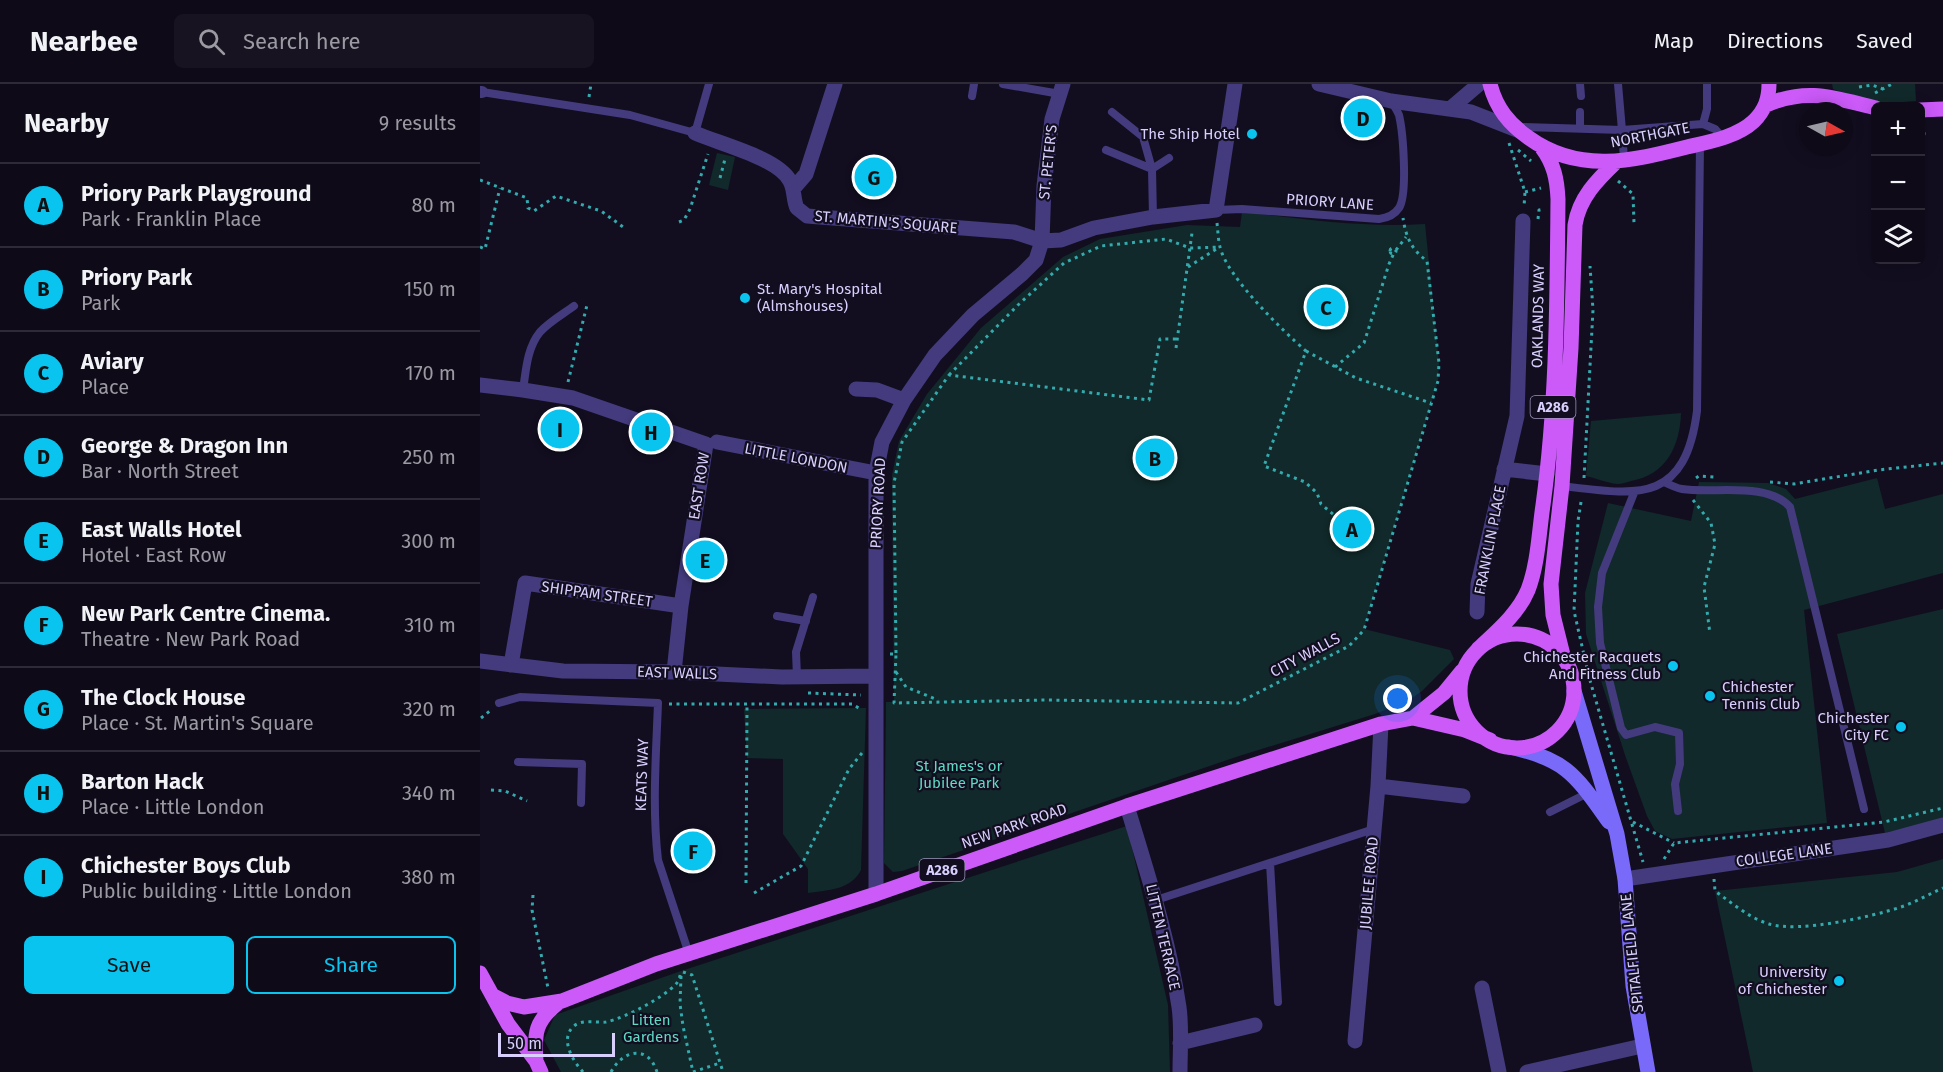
<!DOCTYPE html>
<meta charset="utf-8">
<style>
:root{--surface:#0e0a18;--page:#171321;--text:#f1f3f6;--muted:#9b9aa2;--line:#2e2b37;--accent:#09c4ef}
body{margin:0;font-family:"Fira Sans",sans-serif;background:var(--page);color:var(--text)}
.controls{position:absolute;right:18px;top:18px;display:grid;overflow:hidden;border-radius:9px;box-shadow:0 3px 15px #0003}
.controls button{width:54px;height:54px;display:grid;place-items:center;padding:0;border:0;border-bottom:2px solid var(--line);background:var(--surface);color:var(--text);font:30px sans-serif}
.compass{position:absolute;left:1319px;top:18px;width:54px;height:54px;border-radius:50%;background:var(--surface);box-shadow:0 3px 15px #0003;rotate:98deg}
.scale{position:absolute;left:18px;bottom:15px;width:117px;box-sizing:border-box;padding-left:6px;border:3px solid #d8cffd;border-top:0;font-size:16px;line-height:21px;white-space:nowrap;color:#d8cffd;-webkit-text-stroke:4px #120e20;paint-order:stroke}
.you{position:absolute;left:918px;top:615px;width:21px;height:21px;margin:-15px;border:4px solid #fff;border-radius:50%;background:#1a73e8;box-shadow:0 0 0 9px #1a73e833}
.badge{display:grid;place-items:center;width:39px;height:39px;border-radius:50%;background:var(--accent);color:#111;font-size:20px;font-weight:700}
.pin{position:absolute;translate:-50% -50%;border:3px solid #fff;box-shadow:0 2px 6px #0006}
.list{margin:0;padding:0;list-style:none}
h2{display:flex;justify-content:space-between;align-items:center;height:78px;margin:0;padding:0 24px;font-size:26px}
h2 small{font-size:20px;font-weight:400;color:var(--muted)}
.list li{display:grid;grid-template-columns:39px 1fr auto;gap:18px;align-items:center;box-sizing:border-box;height:84px;padding:0 24px;border-top:2px solid var(--line)}
.list b{display:block;font-size:22px;white-space:nowrap}
.list p{margin:0;font-size:20px;white-space:nowrap;color:var(--muted)}
.list em{font-size:20px;font-style:normal;color:var(--muted)}
.actions{display:flex;gap:12px;padding:18px 24px}
.actions a{flex:1;padding:14px 0;border:2px solid var(--accent);border-radius:9px;text-align:center;font-size:21px;color:var(--accent)}
.actions .main{background:var(--accent);color:#111}
.icon{flex:none;width:33px;height:33px;fill:none;stroke:currentColor;stroke-width:2;stroke-linecap:round;stroke-linejoin:round}
.map{position:relative;flex:none;width:1463px;height:988px;overflow:hidden}
header{display:flex;align-items:center;gap:36px;box-sizing:border-box;height:84px;padding:0 30px;background:var(--surface);border-bottom:2px solid var(--line)}
header strong{font-size:28px}
nav{display:flex;gap:33px;margin-inline-start:auto;font-size:21px}
.search{width:420px;height:54px;background:var(--page);display:flex;align-items:center;gap:15px;box-sizing:border-box;padding:0 21px;border-radius:9px;color:var(--muted);font-size:22px}
main{display:flex}
aside{flex:1;background:var(--surface)}
.map>svg:first-child{display:block}
</style>
<header>
<strong>Nearbee</strong>
<div class="search"><svg class="icon" aria-label="search" viewBox="0 0 24 24"><circle cx="10" cy="10" r="6"/><path d="M15 15l6 6"/></svg>Search here</div>
<nav><a>Map</a><a>Directions</a><a>Saved</a></nav>
</header>
<main>
<aside>
<h2>Nearby<small>9 results</small></h2>
<ul class="list">
<li><span class="badge">A</span><div><b>Priory Park Playground</b><p>Park · Franklin Place</p></div><em>80 m</em></li>
<li><span class="badge">B</span><div><b>Priory Park</b><p>Park</p></div><em>150 m</em></li>
<li><span class="badge">C</span><div><b>Aviary</b><p>Place</p></div><em>170 m</em></li>
<li><span class="badge">D</span><div><b>George &amp; Dragon Inn</b><p>Bar · North Street</p></div><em>250 m</em></li>
<li><span class="badge">E</span><div><b>East Walls Hotel</b><p>Hotel · East Row</p></div><em>300 m</em></li>
<li><span class="badge">F</span><div><b>New Park Centre Cinema.</b><p>Theatre · New Park Road</p></div><em>310 m</em></li>
<li><span class="badge">G</span><div><b>The Clock House</b><p>Place · St. Martin's Square</p></div><em>320 m</em></li>
<li><span class="badge">H</span><div><b>Barton Hack</b><p>Place · Little London</p></div><em>340 m</em></li>
<li><span class="badge">I</span><div><b>Chichester Boys Club</b><p>Public building · Little London</p></div><em>380 m</em></li>
</ul>
<div class="actions"><a class="main">Save</a><a>Share</a></div>
</aside>
<div class="map">
<svg width="1463" height="988" viewBox="0 0 1463 988">
<rect width="100%" height="100%" fill="#120e20"/>
<path fill="#11292a" d="M 1352,0 L 1435,0 L 1436,17 C 1402,20 1385,19 1353,5 Z
M 237,69 L 255,73 L 248,106 L 229,101 Z
M 762,128 C 822,135 884,144 945,140 L 959,279 L 958,297 L 884,545 L 970,566 L 974,575 L 942,607 L 928,617 L 895,630 L 756,673 L 422,787 L 413,788 L 404,779 L 406,618 L 414,618 L 412,391 L 419,357 L 447,310 L 501,244 L 583,173 L 620,155 L 707,141 L 760,143 Z
M 1201,329 C 1200,362 1186,391 1151,397 C 1147,398 1142,400 1137,400 C 1127,399 1116,394 1106,392 L 1111,337 Z
M 1397,394 L 1405,425 L 1463,410 L 1463,489 L 1324,526 L 1347,739 L 1192,755 L 1175,747 L 1167,732 L 1146,674 L 1106,550 L 1105,509 L 1128,419 L 1211,437 L 1219,398 L 1288,399 L 1306,405 L 1315,415 Z
M 1463,525 L 1463,735 L 1405,749 L 1357,550 Z
M 386,624 L 381,786 C 371,806 348,806 328,809 L 328,785 L 303,750 L 303,675 L 267,674 L 264,625 Z
M 647,742 L 688,921 L 690,988 L 81,988 L 64,956 L 75,931 L 201,887 Z
M 1463,775 L 1463,988 L 1273,988 L 1235,807 L 1417,788 Z"/>
<g fill="none" stroke-linecap="round" stroke-linejoin="round">
<path stroke="#33aaad" stroke-width="3" stroke-dasharray="3 4.5" stroke-linecap="butt" d="M 1379,3 L 1392,1 L 1403,5
M 1395,9 L 1412,0
M 109,13 L 111,0
M 1441,58 L 1444,50 L 1443,40
M 1029,59 L 1045,108 L 1044,123
M 1038,66 L 1051,77
M 240,94 L 245,75
M 0,96 L 47,114 L 48,124 L 54,127 L 76,112 L 121,127 L 146,145
M 1138,97 L 1153,110 L 1154,139
M 1045,108 L 1061,104
M 1058,135 L 1059,126 L 1064,125
M 199,138 L 204,136 L 210,125 L 228,70
M 737,139 C 738,147 738,155 740,163 C 747,193 802,246 826,267 L 784,382 L 825,398 L 837,409 L 841,420 L 854,431
M 0,163 L 5,165 L 20,104
M910 167a3 3 0 1 1 6 0a3 3 0 1 1-6 0Z
M 916,166 L 926,153
M 708,183 L 738,164
M 696,264 L 712,149
M 826,267 L 876,294 L 951,319
M 855,283 L 884,259 L 909,180 L 914,169
M 469,291 L 538,221 L 584,179 L 621,162 L 686,155 L 710,164 L 740,163
M 88,298 L 107,221
M 1104,394 L 1113,226 L 1110,182
M 1216,394 L 1219,392 L 1235,393
M 1290,398 L 1314,400 L 1398,386 L 1463,379
M 1213,416 L 1231,439 L 1235,460 L 1224,503 L 1230,550
M 1101,418 L 1098,437 L 1094,527 L 1109,593 L 1163,778
M 416,569 L 414,399 L 422,358 L 469,291 L 669,316 L 680,255 L 697,255
M 410,570 L 416,570 L 414,619 L 567,616 L 758,619 L 869,562 L 884,546 L 958,297 L 959,279 L 947,177 C 931,165 926,153 923,134
M 416,588 L 426,603 L 458,616
M 328,609 L 381,611
M 189,620 L 372,620 L 382,626
M 1,634 L 11,626
M 11,706 L 25,707 L 47,717
M 1153,738 L 1194,759
M 1184,775 L 1194,759 L 1404,738 L 1463,724
M 1234,795 L 1235,807 C 1252,819 1269,834 1289,840 C 1319,849 1391,833 1421,823 C 1436,818 1449,810 1463,804
M 266,799 L 267,620
M 274,809 L 321,782 L 369,685 L 382,669
M 53,811 L 52,826 L 68,904
M 203,888 L 212,891 L 243,988
M 201,892 L 200,920 L 203,942 L 213,988
M 103,988 C 93,977 79,955 94,942 C 102,935 116,939 126,938 C 145,934 183,914 196,900 C 199,897 200,892 201,887
M 131,988 C 143,966 168,960 177,988
M 213,988 L 240,979"/>
<path stroke="#433b7d" stroke-width="8" d="M 523,0 L 580,10
M 1100,0 L 1101,12
M 2,8 L 150,31 L 215,49 L 229,0
M 492,12 L 494,0
M 632,28 L 663,53 L 672,85
M 1223,40 L 1227,25 L 1227,0
M 1100,44 L 1100,28
M 1038,45 L 1044,43 L 1142,46 L 1138,0
M 626,66 L 672,85
M 1144,76 L 1142,46 L 1223,40 L 1235,45 L 1242,53
M 736,126 L 762,125 L 899,135 C 907,134 915,130 919,124 C 928,110 923,48 919,31 C 917,26 914,22 912,18
M 673,133 L 672,85 L 689,74
M 43,306 C 46,286 47,264 60,248 C 69,238 83,230 94,222
M 1184,398 C 1190,401 1196,404 1202,405 C 1235,410 1286,397 1310,423 L 1384,725
M 1082,402 C 1157,411 1205,421 1217,327 L 1220,60
M 1154,409 L 1122,489 L 1118,523 L 1120,559 L 1141,644 L 1146,651 L 1175,643 L 1199,649 L 1200,680 L 1195,700 L 1198,727
M 297,532 L 326,537
M 317,593 L 316,568 L 333,513
M 19,619 L 40,613 L 178,619 C 176,672 172,724 178,776 L 209,870
M 38,678 L 102,680 L 101,719
M 1070,728 L 1108,709
M 790,779 L 798,918
M 676,816 L 894,745"/>
<path stroke="#433b7d" stroke-width="12" d="M 0,8 L 2,8"/>
<path stroke="#433b7d" stroke-width="15" d="M 839,0 L 911,17 L 991,28 L 1037,46
M 971,24 L 999,0
M 215,49 C 240,60 298,74 310,97 C 315,106 313,116 317,124 L 327,132 L 534,148 L 562,157 L 581,156 L 614,144 L 673,133 L 736,126 L 755,0
M 313,105 L 326,90 L 355,0
M 0,301 L 43,306 L 93,314 L 226,360 L 201,522 L 194,588
M 376,305 L 397,306 L 424,316
M 237,358 L 396,389
M 1024,385 L 1067,390
M 997,528 L 998,500 L 1037,332 L 1043,137
M 0,577 L 83,587 L 194,588 L 302,593 L 395,592
M 31,581 L 45,499 L 201,522
M 898,702 L 983,712
M 647,722 C 667,788 689,855 699,923 C 702,944 700,967 700,988
M 396,810 L 396,389 L 402,358 L 424,316 L 455,271 L 493,231 L 542,190 L 556,176 L 562,157 L 564,102 L 572,35 L 583,0
M 1002,904 L 1019,988
M 875,957 L 898,702 L 901,640
M 700,959 L 775,941
M 1047,988 L 1162,962"/>
<path stroke="#433b7d" stroke-width="15" d="M 1145,795 L 1408,756 L 1463,741"/>
<path stroke="#796af9" stroke-width="15" d="M 1094,607 L 1137,750 L 1145,795 L 1153,902 L 1168,988
M 1029,663 C 1087,675 1096,692 1129,738"/>
<path stroke="#cb5af9" stroke-width="15" d="M 1010,0 C 1016,24 1029,40 1049,54 C 1099,90 1152,77 1207,63 C 1229,58 1257,53 1274,37 C 1285,26 1289,15 1289,0
M 1286,21 C 1328,3 1354,14 1396,24
M 1440,26 L 1463,25
M980 607a57 57 0 1 1 114 0a57 57 0 1 1-114 0Z
M 998,565 C 1016,548 1038,530 1048,506 C 1058,480 1059,448 1063,421 C 1077,319 1077,217 1078,115 C 1077,95 1074,80 1062,64
M 1084,575 L 1073,531 L 1071,500 L 1082,402 L 1091,264 L 1095,141 C 1099,114 1117,96 1137,77
M 933,634 L 964,609 L 982,587
M 0,889 L 28,940 L 56,977 L 61,988
M 12,911 L 27,919 L 44,923 L 82,917 L 176,880 L 396,810 L 647,722 L 901,640 L 933,634 L 985,646 L 1010,656
M 56,977 C 54,949 55,937 79,918"/>
</g>
<g fill="#09c4ef" stroke="#120e20" stroke-width="2">
<circle cx="772" cy="50" r="6"/>
<circle cx="265" cy="214" r="6"/>
<circle cx="1193" cy="582" r="6"/>
<circle cx="1230" cy="612" r="6"/>
<circle cx="1421" cy="643" r="6"/>
<circle cx="1359" cy="897" r="6"/>
</g>
<g text-anchor="middle" dominant-baseline="central" stroke-width="4.5" stroke-linejoin="round" paint-order="stroke">
<g fill="#120e20" stroke="#9d95bb" stroke-width="1.5">
<rect x="1050.5" y="312" width="45" height="22" rx="4.5"/>
<rect x="439.5" y="775" width="45" height="22" rx="4.5"/>
</g>
<g font-size="14" font-weight="bold" fill="#d8cffd">
<text x="1073" y="323">A286</text>
<text x="462" y="786">A286</text>
</g>
<g font-size="15" fill="#d8cffd" stroke="#120e20" text-anchor="end">
<text x="760" y="50">The Ship Hotel</text>
<text x="277" y="205" text-anchor="start">St. Mary's Hospital<tspan x="277" dy="17">(Almshouses)</tspan></text>
<text x="1181" y="573">Chichester Racquets<tspan x="1181" dy="17">And Fitness Club</tspan></text>
<text x="1242" y="603" text-anchor="start">Chichester<tspan x="1242" dy="17">Tennis Club</tspan></text>
<text x="1409" y="634">Chichester<tspan x="1409" dy="17">City FC</tspan></text>
<text x="1347" y="888">University<tspan x="1347" dy="17">of Chichester</tspan></text>
</g>
<g font-size="15" fill="#d8cffd" stroke="#120e20">
<text transform="translate(1170 51) rotate(-11)">NORTHGATE</text>
<text transform="translate(568 78) rotate(-84)">ST. PETER'S</text>
<text transform="translate(850 118) rotate(4)">PRIORY LANE</text>
<text transform="translate(406 138) rotate(5)">ST. MARTIN'S SQUARE</text>
<text transform="translate(1058 232) rotate(-89)">OAKLANDS WAY</text>
<text transform="translate(316 374) rotate(11)">LITTLE LONDON</text>
<text transform="translate(219 402) rotate(-81)">EAST ROW</text>
<text transform="translate(398 419) rotate(-87)">PRIORY ROAD</text>
<text transform="translate(1010 456) rotate(-79)">FRANKLIN PLACE</text>
<text transform="translate(117 510) rotate(8)">SHIPPAM STREET</text>
<text transform="translate(825 571) rotate(-28)">CITY WALLS</text>
<text transform="translate(197 589) rotate(2)">EAST WALLS</text>
<text transform="translate(162 691) rotate(-88)">KEATS WAY</text>
<text transform="translate(534 742) rotate(-19)">NEW PARK ROAD</text>
<text transform="translate(1304 771) rotate(-8)">COLLEGE LANE</text>
<text transform="translate(889 799) rotate(-85)">JUBILEE ROAD</text>
<text transform="translate(683 853) rotate(77)">LITTEN TERRACE</text>
<text transform="translate(1152 869) rotate(-96)">SPITALFIELD LANE</text>
</g>
<g font-size="15" fill="#5edac5" stroke="#120e20">
<text x="479" y="682">St James's or<tspan x="479" dy="17">Jubilee Park</tspan></text>
<text x="171" y="936">Litten<tspan x="171" dy="17">Gardens</tspan></text>
</g>
</g>
</svg>
<div class="controls">
<button>+</button>
<button>−</button>
<button><svg class="icon" aria-label="layers" viewBox="0 0 24 24"><path d="M12 4l9 5-9 5-9-5zM3 14l9 5 9-5"/></svg></button>
</div>
<svg class="compass" viewBox="-18 -18 36 36"><path d="M0-13l5 13h-10z" fill="#e53935"/><path d="M0 13l5-13h-10z" fill="#9b9aa2"/></svg>
<div class="scale">50 m</div>
<div class="you"></div>
<div class="pin badge" style="left:872px;top:445px">A</div>
<div class="pin badge" style="left:675px;top:374px">B</div>
<div class="pin badge" style="left:846px;top:223px">C</div>
<div class="pin badge" style="left:883px;top:34px">D</div>
<div class="pin badge" style="left:225px;top:476px">E</div>
<div class="pin badge" style="left:213px;top:767px">F</div>
<div class="pin badge" style="left:394px;top:93px">G</div>
<div class="pin badge" style="left:171px;top:348px">H</div>
<div class="pin badge" style="left:80px;top:345px">I</div>
</div>
</main>
